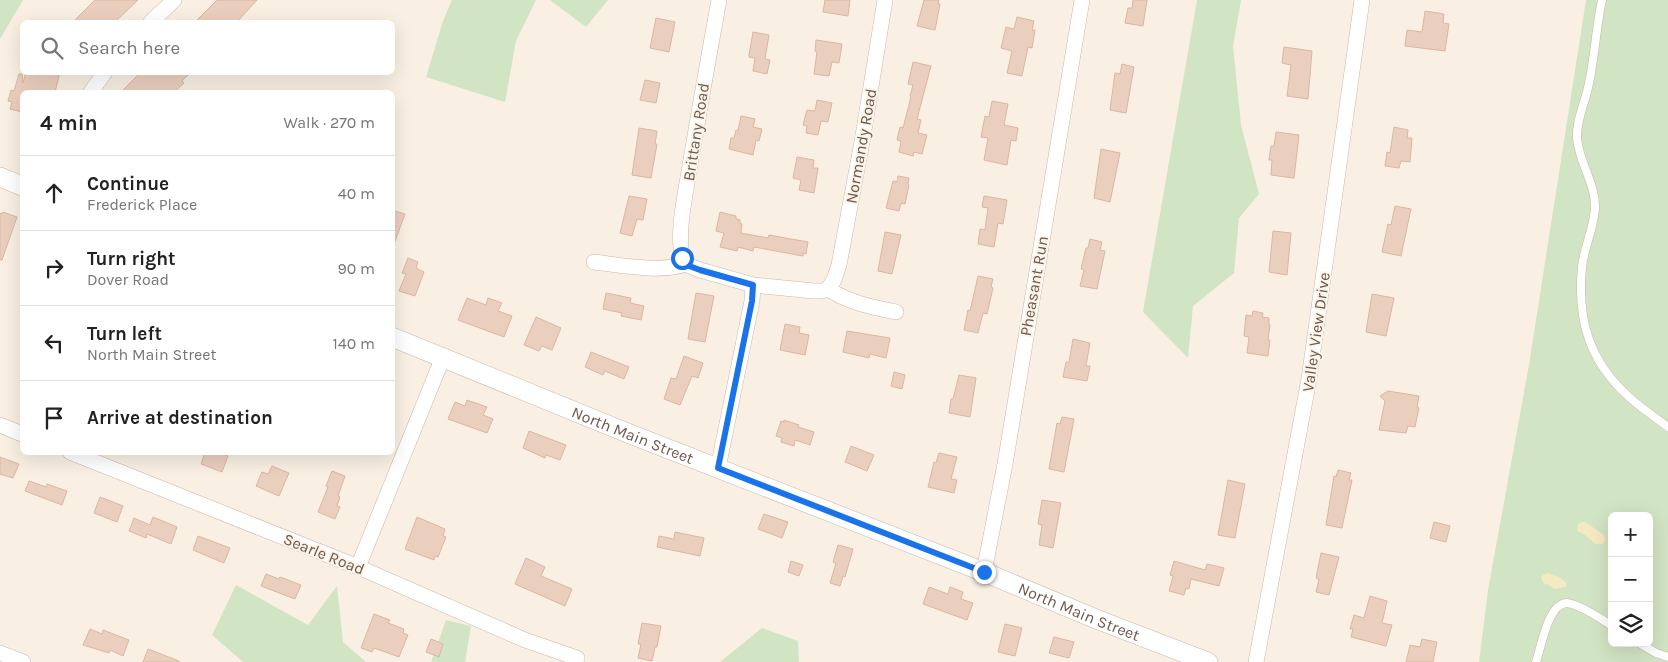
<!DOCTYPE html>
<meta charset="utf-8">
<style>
:root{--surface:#fff;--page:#f6f6f6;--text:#222;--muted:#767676;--line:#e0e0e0}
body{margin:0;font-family:Karla,sans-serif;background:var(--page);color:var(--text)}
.controls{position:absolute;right:15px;bottom:15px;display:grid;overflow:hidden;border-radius:8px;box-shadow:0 5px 20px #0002}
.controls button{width:45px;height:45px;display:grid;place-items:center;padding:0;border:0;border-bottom:1px solid var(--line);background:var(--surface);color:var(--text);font:25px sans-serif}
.stop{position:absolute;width:15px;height:15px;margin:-11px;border:4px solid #1a73e8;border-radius:50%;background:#fff}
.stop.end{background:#1a73e8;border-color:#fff;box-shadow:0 1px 5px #0008}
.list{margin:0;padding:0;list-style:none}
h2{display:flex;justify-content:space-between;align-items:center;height:65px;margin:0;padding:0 20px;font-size:21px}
h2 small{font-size:16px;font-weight:400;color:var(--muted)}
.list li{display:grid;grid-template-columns:32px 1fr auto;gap:15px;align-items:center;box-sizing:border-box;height:75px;padding:0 20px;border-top:1px solid var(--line)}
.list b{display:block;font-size:19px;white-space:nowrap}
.list p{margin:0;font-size:16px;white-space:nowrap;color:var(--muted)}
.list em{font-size:16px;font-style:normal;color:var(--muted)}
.icon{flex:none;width:28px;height:28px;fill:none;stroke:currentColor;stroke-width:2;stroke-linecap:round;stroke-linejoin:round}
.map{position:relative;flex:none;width:1668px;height:662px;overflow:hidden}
.search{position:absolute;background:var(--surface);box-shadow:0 5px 20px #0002;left:20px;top:20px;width:375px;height:55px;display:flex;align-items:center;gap:12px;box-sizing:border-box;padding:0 18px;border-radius:8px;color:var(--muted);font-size:19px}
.panel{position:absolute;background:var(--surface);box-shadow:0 5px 20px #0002;left:20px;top:90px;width:375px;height:365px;border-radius:8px}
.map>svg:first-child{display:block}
</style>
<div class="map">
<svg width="1668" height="662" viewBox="0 0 1668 662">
<rect width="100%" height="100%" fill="#f9f0e3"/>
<path fill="#d1e4c3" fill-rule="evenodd" d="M 0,0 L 23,0 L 0,39 Z
M 452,0 L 536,0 L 516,41 L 505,102 L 426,77 L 443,21 Z
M 550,0 L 608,0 L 586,27 Z
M 1197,0 L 1241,0 L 1233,46 L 1241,125 L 1259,194 L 1239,218 L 1234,273 L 1193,306 L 1188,358 L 1143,312 Z
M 1586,0 L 1668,0 L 1668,662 L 1479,662 L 1488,590 L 1529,365 ZM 1612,516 L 1649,516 L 1649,643 L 1612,643 Z
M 236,585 L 308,625 L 337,586 L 343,642 L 366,662 L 243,662 L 212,635 Z
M 446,620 L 471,626 L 465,662 L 431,662 Z
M 762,628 L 798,641 L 799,662 L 720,662 Z"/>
<path fill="#f5e9c1" d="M 1584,521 L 1604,535 L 1605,541 L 1603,544 L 1595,544 L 1585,535 L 1577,531 L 1578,524 Z
M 1547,573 L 1559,577 L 1567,583 L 1566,587 L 1554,589 L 1549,585 L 1543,583 L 1541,577 L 1543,575 Z"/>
<path fill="#ebcfbe" stroke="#dbb6a0" d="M 95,0 L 138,0 L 115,22 L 73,22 Z
M 217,0 L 257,0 L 237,22 L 195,22 Z
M 825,0 L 850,0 L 848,16 L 823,12 Z
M 924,0 L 939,0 L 938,4 L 940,4 L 935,30 L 917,26 Z
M 1133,0 L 1147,0 L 1143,26 L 1125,23 L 1128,8 L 1132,8 Z
M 1425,11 L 1444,14 L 1443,23 L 1449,24 L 1445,51 L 1405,46 L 1407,30 L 1422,32 Z
M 1017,17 L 1034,21 L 1032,30 L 1035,30 L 1032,48 L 1028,47 L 1022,76 L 1007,73 L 1012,51 L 1001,48 L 1006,27 L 1014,29 Z
M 656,18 L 675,22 L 669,52 L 650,48 Z
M 753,32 L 769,35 L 765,59 L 770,60 L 767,74 L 753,71 L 755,58 L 749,57 L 749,55 Z
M 816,40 L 842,44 L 839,63 L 832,62 L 829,76 L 814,74 L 817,52 L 815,51 Z
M 1284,47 L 1312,51 L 1308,99 L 1287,96 L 1291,65 L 1282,63 Z
M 913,62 L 931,66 L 917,119 L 921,120 L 918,133 L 927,135 L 922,154 L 914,152 L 913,156 L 899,152 L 901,141 L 897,140 L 900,127 L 903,128 L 911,97 L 910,96 L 913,85 L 908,84 Z
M 1122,64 L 1134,67 L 1126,113 L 1110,110 L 1115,73 L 1120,74 Z
M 26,72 L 60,72 L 55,92 L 47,90 L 47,92 L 22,92 L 22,112 L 10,109 L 12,102 L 8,101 L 11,90 L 14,91 L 19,74 L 22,74 L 23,83 Z
M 141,72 L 191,72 L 182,81 L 184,83 L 174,92 L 121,92 Z
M 645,80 L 660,83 L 656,103 L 640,100 Z
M 817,100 L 832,103 L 828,122 L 821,121 L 818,135 L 806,133 L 807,126 L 803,125 L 807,110 L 815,111 Z
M 992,101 L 1008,104 L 1004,125 L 1018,128 L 1016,141 L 1011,140 L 1007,165 L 984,160 L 988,138 L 981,137 L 985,116 L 989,117 Z
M 741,116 L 755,119 L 753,127 L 762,129 L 759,141 L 756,140 L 753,155 L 729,149 L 731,138 L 734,138 L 736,130 L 738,131 Z
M 1394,127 L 1408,130 L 1407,138 L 1412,138 L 1410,162 L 1401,161 L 1399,168 L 1385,166 L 1387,152 L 1390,153 Z
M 639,128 L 657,131 L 655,144 L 657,144 L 651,178 L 632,175 Z
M 1276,132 L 1299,135 L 1294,178 L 1271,175 L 1272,160 L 1269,160 L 1271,146 L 1274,146 Z
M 1101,149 L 1120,153 L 1110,202 L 1094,198 Z
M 797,157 L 814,160 L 813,168 L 818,168 L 814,193 L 799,190 L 801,180 L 793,178 Z
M 898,176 L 909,178 L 908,184 L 909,185 L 905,204 L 901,203 L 899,211 L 886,208 L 893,181 L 897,182 Z
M 629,196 L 647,199 L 643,220 L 637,219 L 632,236 L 620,233 Z
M 984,196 L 1007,200 L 1003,224 L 998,223 L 994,247 L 978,244 L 980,229 L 985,230 L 988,208 L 982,207 Z
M 1395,206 L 1411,209 L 1401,256 L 1382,252 L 1388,224 L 1391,225 Z
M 392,210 L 405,214 L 394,244 L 392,244 Z
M 3,212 L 17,217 L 2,260 L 0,260 L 0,213 L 2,214 Z
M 720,212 L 736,216 L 736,219 L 740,220 L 740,223 L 742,224 L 741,233 L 768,238 L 769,235 L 808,242 L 806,254 L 803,253 L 803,256 L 754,247 L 753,251 L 738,247 L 737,251 L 720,247 L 724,233 L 716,231 Z
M 1273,231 L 1291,233 L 1287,275 L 1269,272 Z
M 885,232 L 901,235 L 892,274 L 878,271 Z
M 1090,239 L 1102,242 L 1100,250 L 1105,251 L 1097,289 L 1080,286 L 1084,270 L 1081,269 L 1086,248 L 1088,248 Z
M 408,258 L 418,262 L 416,268 L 424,272 L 415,296 L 399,291 L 406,274 L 402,273 Z
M 978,276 L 993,279 L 991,287 L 993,288 L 987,314 L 983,313 L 978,333 L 964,330 L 968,310 L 970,311 Z
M 606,293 L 631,298 L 630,303 L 644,306 L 641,320 L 621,316 L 622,313 L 603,309 Z
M 696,293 L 714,296 L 705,342 L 688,339 Z
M 1372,294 L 1394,298 L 1386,336 L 1366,332 Z
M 467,298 L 486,305 L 488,298 L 502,303 L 498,311 L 512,316 L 504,337 L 458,320 Z
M 1253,311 L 1263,313 L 1262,317 L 1269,318 L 1269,325 L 1270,325 L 1268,340 L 1270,340 L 1268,356 L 1247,353 L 1249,337 L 1244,336 L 1246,315 L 1252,316 Z
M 536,317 L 561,328 L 552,350 L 542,346 L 539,351 L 524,345 Z
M 785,324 L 800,327 L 799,333 L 809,335 L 805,355 L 780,350 Z
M 847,331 L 890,338 L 886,358 L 870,354 L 869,358 L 843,352 Z
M 1073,339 L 1090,343 L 1086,366 L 1090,366 L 1087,381 L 1063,377 L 1066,362 L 1069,362 Z
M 591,352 L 629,367 L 624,379 L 605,371 L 603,375 L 585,367 Z
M 684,356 L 703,363 L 698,378 L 692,376 L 680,405 L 664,399 L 671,378 L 676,379 Z
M 894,372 L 905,375 L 902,389 L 891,386 Z
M 959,375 L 976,378 L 970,417 L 949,413 L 951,399 L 953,399 Z
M 1388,391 L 1419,396 L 1417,407 L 1419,408 L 1415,427 L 1408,426 L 1406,433 L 1379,430 L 1385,401 L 1380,396 Z
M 467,400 L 487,407 L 483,415 L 493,419 L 487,433 L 448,419 L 455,402 L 465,406 Z
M 1062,417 L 1074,419 L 1064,472 L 1049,469 L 1057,423 L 1060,424 Z
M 784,420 L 799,425 L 798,427 L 814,432 L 810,445 L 795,440 L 794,446 L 781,442 L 782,438 L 776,436 L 781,421 L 784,422 Z
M 529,431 L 566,445 L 560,460 L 546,455 L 545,458 L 523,448 Z
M 851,446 L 874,455 L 867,471 L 845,462 Z
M 205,452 L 218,452 L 228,456 L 222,472 L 201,464 Z
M 939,453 L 957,457 L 951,479 L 957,480 L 954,493 L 928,487 L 934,462 L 936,463 Z
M 0,457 L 19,464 L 13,478 L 0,474 Z
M 272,466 L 289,473 L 279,496 L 256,486 L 262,472 L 268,474 Z
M 1338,470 L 1351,473 L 1349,480 L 1352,480 L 1342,528 L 1326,525 L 1334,476 L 1336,477 Z
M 332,471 L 345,476 L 338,496 L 340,497 L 337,506 L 340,507 L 335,519 L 318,512 L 328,487 L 326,486 Z
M 1228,480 L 1245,484 L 1235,538 L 1218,535 Z
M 29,481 L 46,487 L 47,484 L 67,491 L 62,505 L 25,491 Z
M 100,497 L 123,506 L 117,522 L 94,513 Z
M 1042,500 L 1061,503 L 1053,548 L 1039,545 L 1042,525 L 1038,524 Z
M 764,514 L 788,522 L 782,538 L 758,529 Z
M 153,517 L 177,527 L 171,544 L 147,534 L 146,538 L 129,531 L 134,518 L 150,525 Z
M 417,517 L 445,529 L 443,536 L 446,537 L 438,557 L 435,556 L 434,560 L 405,549 Z
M 1434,522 L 1450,526 L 1446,542 L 1430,538 Z
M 675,532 L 704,538 L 700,556 L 657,547 L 659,536 L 674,539 Z
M 198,536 L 230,548 L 224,563 L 193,550 Z
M 838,545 L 853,549 L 845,577 L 843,576 L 840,586 L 830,583 L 836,563 L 833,562 Z
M 1321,553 L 1339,557 L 1329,595 L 1316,592 L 1319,579 L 1316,578 Z
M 526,558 L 545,567 L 541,576 L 572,589 L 565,606 L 515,584 Z
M 791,561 L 803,565 L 799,576 L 788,572 Z
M 1174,561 L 1205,570 L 1207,564 L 1224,568 L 1219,586 L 1191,579 L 1189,589 L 1186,588 L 1184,595 L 1169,591 L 1173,576 L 1170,575 Z
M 266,574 L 279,579 L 280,577 L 301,585 L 295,599 L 261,586 Z
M 929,587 L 948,594 L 950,587 L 963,592 L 961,599 L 973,603 L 967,620 L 923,604 Z
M 1370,596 L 1387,601 L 1382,623 L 1392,625 L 1386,646 L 1351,637 L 1353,629 L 1350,629 L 1354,615 L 1364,618 Z
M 374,614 L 390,620 L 388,623 L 404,629 L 403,633 L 408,635 L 399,657 L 374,648 L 372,652 L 361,648 Z
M 642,623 L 661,626 L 657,647 L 655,647 L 652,661 L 638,658 L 641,644 L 638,644 Z
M 1005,624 L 1022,628 L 1015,656 L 998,652 Z
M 90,629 L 102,634 L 103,630 L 129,640 L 123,656 L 110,650 L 109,653 L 83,645 Z
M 1054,637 L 1074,642 L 1069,658 L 1049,653 Z
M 431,639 L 443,644 L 439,657 L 426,652 Z
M 1422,639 L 1437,642 L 1433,662 L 1406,662 L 1410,645 L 1420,647 Z
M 148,649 L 179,661 L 179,662 L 143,662 Z"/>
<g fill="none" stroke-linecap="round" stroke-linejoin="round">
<defs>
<path id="service" d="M 1602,0 C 1596,27 1595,55 1589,83 C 1586,101 1576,119 1577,138 C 1579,163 1596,184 1595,208 C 1594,228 1584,247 1582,267 C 1577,320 1589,361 1629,397 C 1641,408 1655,417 1668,427
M 1639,643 L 1656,653 L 1668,657
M 1536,662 C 1541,648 1548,603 1567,603 C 1578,604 1602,619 1612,626"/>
<path id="minor" d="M 151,22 L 174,0
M 91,92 L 105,72
M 594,262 C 619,265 662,273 685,264 L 700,270 L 753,285 L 814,291 L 822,291 L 828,289 C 850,303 872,307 896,312
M 685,264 C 674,241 686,192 690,166 C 699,111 709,55 719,0
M 828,289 L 834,280 L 839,265 L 862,142 L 885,0
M 0,425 L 22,434
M 70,452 L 358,567 L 525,640 L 577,658
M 718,468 L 752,301 L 753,285
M 358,567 L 443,357
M 984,572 L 1005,464 L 1082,0
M 0,653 L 23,662
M 1256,662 L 1309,379 L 1362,0"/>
<g id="tertiary">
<path d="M 0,177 L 22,186"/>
<path id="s1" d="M 392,337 L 625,432 L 984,572 L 1096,619 L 1208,662"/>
</g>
</defs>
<use href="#service" stroke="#c8b8ab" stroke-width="9"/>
<use href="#minor" stroke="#c8b8ab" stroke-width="16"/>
<use href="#tertiary" stroke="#c8b8ab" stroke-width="20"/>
<use href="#service" stroke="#fff" stroke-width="8"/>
<use href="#minor" stroke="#fff" stroke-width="15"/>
<use href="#tertiary" stroke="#fff" stroke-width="19"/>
</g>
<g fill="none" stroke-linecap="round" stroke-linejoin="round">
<path stroke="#1a73e8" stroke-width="6" d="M 682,258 L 684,264 L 700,270 L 753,285 L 752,301 L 718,468 L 984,572"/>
</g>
<g text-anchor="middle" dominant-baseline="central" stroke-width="4" stroke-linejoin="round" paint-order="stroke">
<g font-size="16" fill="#6d584c" stroke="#fcf4e8">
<text transform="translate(696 132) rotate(-81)">Brittany Road</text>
<text transform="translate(861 146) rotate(-80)">Normandy Road</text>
<text transform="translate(1034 286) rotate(-80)">Pheasant Run</text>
<text transform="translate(1316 332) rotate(-82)">Valley View Drive</text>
<text stroke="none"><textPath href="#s1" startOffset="260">North Main Street</textPath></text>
<text transform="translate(324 554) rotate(22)">Searle Road</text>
<text stroke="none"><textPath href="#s1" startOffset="740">North Main Street</textPath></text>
</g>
</g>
</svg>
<div class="controls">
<button>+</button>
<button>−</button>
<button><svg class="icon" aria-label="layers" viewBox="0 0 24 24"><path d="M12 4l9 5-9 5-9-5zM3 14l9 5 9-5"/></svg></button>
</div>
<div class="stop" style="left:682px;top:258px"></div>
<div class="stop end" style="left:984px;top:572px"></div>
<div class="search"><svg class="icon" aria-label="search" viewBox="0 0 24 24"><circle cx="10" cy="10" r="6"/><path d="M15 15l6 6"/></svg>Search here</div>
<section class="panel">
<h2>4 min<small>Walk · 270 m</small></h2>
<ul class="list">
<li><svg class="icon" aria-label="ahead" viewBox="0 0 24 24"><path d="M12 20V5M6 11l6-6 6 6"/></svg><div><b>Continue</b><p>Frederick Place</p></div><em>40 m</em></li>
<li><svg class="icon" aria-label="right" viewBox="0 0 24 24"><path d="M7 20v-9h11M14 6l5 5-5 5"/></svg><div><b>Turn right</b><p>Dover Road</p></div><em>90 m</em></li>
<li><svg class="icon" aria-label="left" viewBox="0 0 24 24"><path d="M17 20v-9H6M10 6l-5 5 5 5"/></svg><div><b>Turn left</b><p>North Main Street</p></div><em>140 m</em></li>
<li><svg class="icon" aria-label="arrive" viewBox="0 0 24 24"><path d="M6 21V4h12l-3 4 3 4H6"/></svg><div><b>Arrive at destination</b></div></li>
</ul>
</section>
</div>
